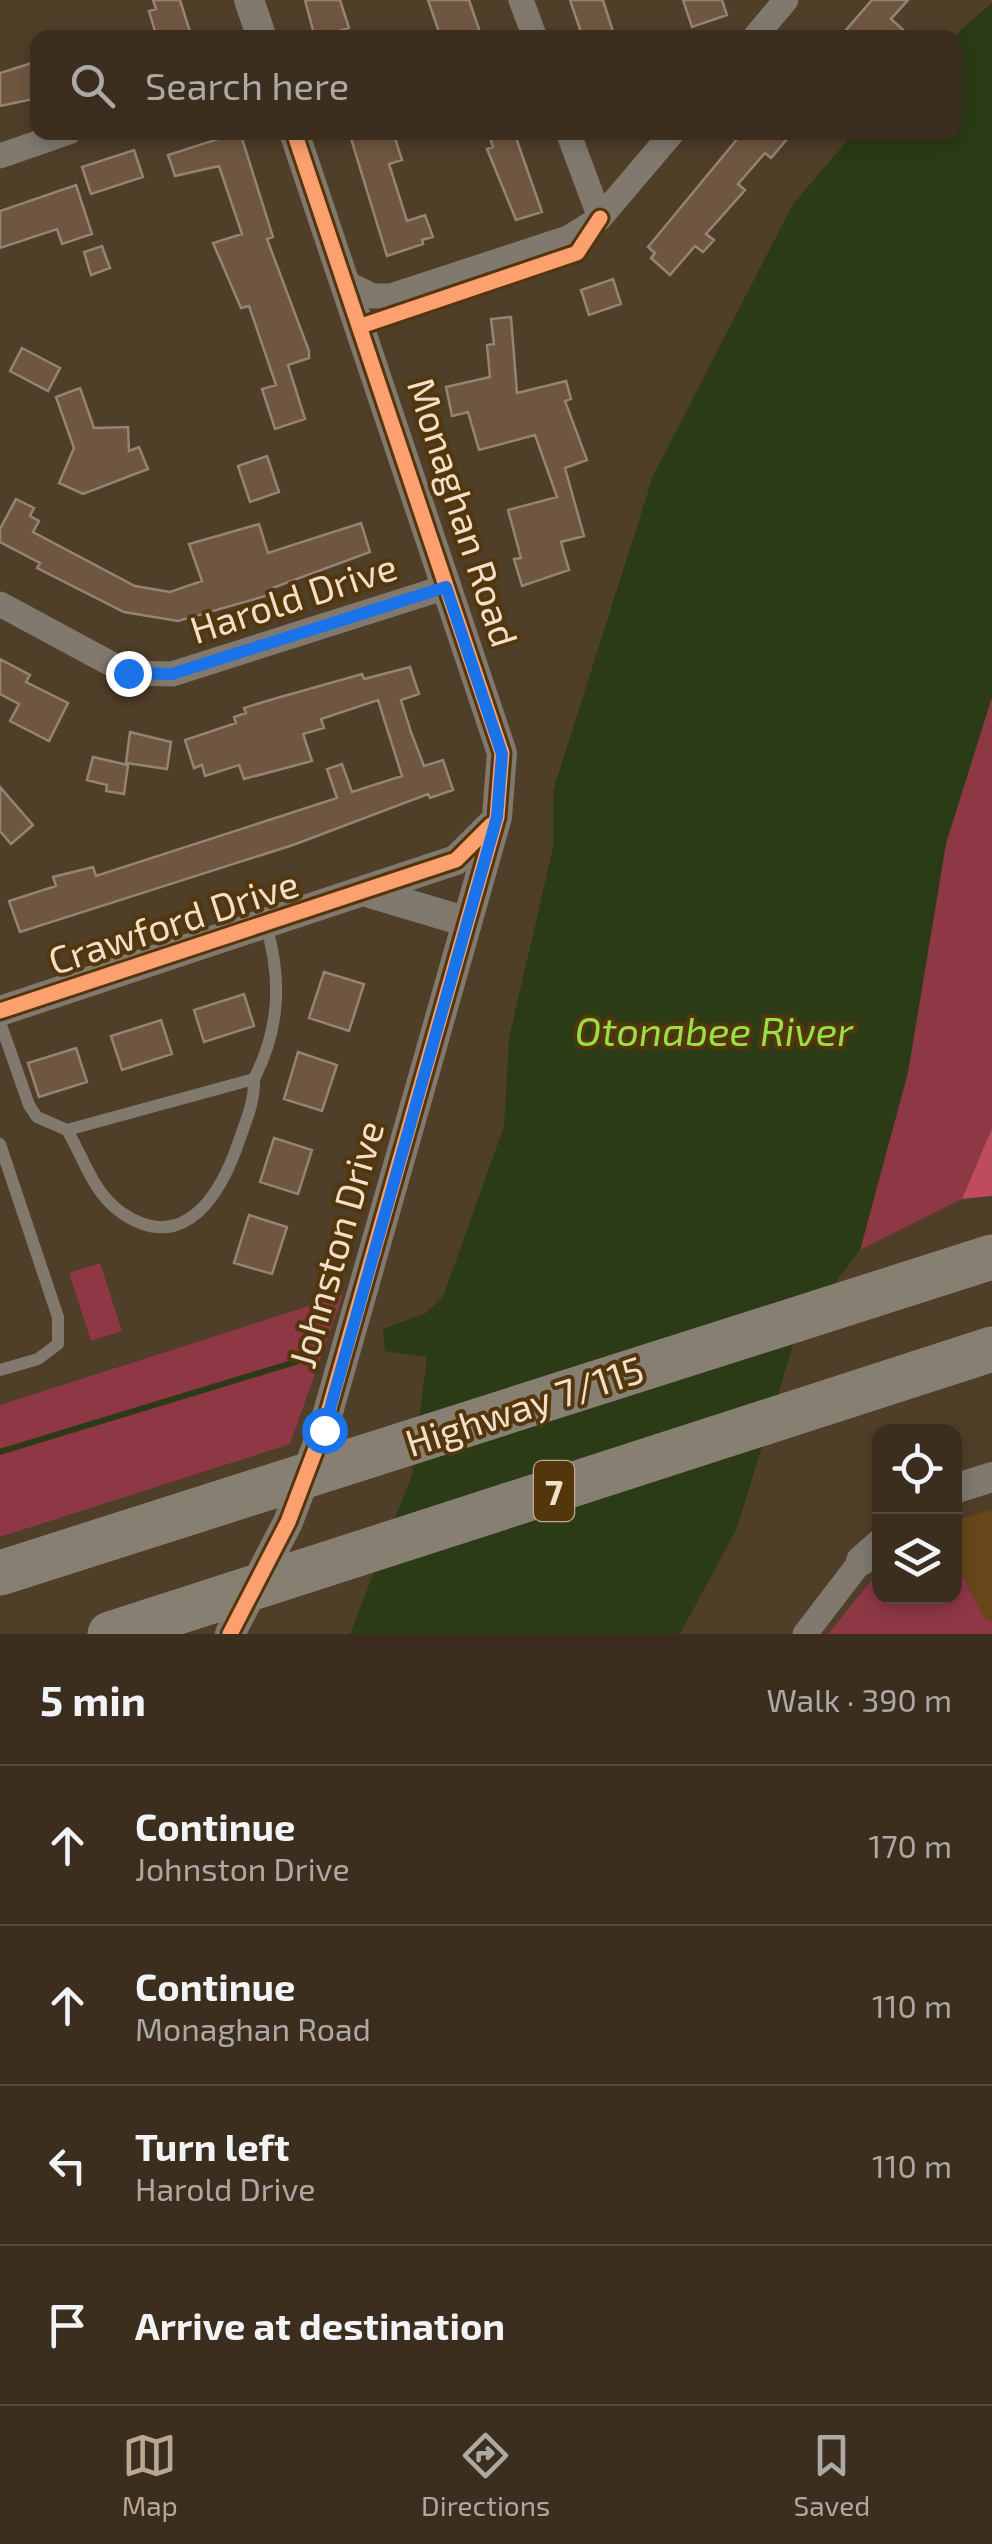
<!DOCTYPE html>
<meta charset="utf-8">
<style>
:root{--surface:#3b2e1e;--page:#463a2b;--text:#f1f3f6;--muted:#aca8a4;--line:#544a3c;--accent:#b8a791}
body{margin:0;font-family:"Exo 2",sans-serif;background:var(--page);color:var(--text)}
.controls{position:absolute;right:30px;bottom:30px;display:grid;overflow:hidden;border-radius:20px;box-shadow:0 5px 15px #0003}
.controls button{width:90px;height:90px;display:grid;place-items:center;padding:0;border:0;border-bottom:2px solid var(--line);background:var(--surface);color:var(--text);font:50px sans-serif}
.stop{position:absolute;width:30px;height:30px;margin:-22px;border:8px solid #1a73e8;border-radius:50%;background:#fff}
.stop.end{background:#1a73e8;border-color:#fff;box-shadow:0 2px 10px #0008}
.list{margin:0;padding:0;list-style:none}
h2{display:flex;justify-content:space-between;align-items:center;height:130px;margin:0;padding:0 40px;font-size:42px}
h2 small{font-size:32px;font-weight:400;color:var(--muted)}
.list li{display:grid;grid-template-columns:65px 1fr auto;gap:30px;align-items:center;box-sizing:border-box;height:160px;padding:0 40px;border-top:2px solid var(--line)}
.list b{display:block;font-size:38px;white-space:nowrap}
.list p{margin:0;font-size:32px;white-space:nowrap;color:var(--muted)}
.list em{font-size:32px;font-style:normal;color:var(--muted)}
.icon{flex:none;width:55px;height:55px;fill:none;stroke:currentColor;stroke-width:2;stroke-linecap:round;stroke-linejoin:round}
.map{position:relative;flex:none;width:992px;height:1634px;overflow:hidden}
.search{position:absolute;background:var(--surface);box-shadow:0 5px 15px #0003;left:30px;right:30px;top:30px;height:110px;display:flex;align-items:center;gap:25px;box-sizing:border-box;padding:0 35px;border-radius:20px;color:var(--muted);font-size:38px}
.sheet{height:770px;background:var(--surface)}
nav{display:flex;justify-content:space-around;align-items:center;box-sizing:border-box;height:140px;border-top:2px solid var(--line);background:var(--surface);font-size:28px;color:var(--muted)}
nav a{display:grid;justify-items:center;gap:5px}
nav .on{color:var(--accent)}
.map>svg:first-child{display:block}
</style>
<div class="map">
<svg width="992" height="1634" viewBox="0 0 992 1634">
<rect width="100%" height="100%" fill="#4f3e28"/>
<path fill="#67471a" d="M 992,1509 L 992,1622 L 985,1619 L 955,1562 L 954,1521 Z"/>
<path fill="#8e3745" d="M 992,697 L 992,1128 L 962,1199 L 860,1250 L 908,1072 L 946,843 Z
M 100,1263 L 122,1331 L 91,1341 L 69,1273 Z
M 343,1295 L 290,1444 L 0,1537 L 0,1405 Z
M 955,1562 L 985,1619 L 992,1622 L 992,1634 L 828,1634 L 879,1571 L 880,1596 L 954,1596 Z"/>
<path fill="#bf4b5e" d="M 992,1128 L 992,1196 L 962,1199 Z"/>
<path fill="#2b3b16" d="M 992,3 L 992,697 L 946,843 L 908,1072 L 860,1250 L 796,1335 L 737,1528 L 680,1634 L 350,1634 L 412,1475 L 427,1357 L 385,1351 L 383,1329 L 426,1313 L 443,1297 L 504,1126 L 509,1038 L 553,848 L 553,791 L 653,476 L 793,204 L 854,133 L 954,132 L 953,37 Z"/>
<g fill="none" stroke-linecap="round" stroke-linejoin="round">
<path stroke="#2b3b16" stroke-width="6" d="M 0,1452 L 305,1359"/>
</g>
<path fill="#6f5640" stroke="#958474" stroke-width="2.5" d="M 153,0 L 180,0 L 192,38 L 157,38 L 149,11 L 156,9 Z
M 305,0 L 340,0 L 349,28 L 315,38 Z
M 428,0 L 469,0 L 480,32 L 476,38 L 441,38 Z
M 570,0 L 603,0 L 615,38 L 583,38 Z
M 683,0 L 722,0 L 727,15 L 692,27 Z
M 872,0 L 908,0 L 891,19 L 912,38 L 839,38 Z
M 38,61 L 38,98 L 0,106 L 0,73 Z
M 240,132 L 273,237 L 267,239 L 309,351 L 309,358 L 288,365 L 305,419 L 275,429 L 262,389 L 276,385 L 249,306 L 241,308 L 213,243 L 242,234 L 219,166 L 175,176 L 168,155 Z
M 349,132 L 393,132 L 402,160 L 389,164 L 407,221 L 425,215 L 433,237 L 422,240 L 423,244 L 387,256 Z
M 488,132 L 514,132 L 542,212 L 516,220 L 487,149 L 493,147 Z
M 743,132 L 793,132 L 771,158 L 765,153 L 738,184 L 745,190 L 706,234 L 714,240 L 703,252 L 695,246 L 670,275 L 651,258 L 655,253 L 648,247 Z
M 134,150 L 143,177 L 91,194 L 82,167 Z
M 76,185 L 92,234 L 62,244 L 57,229 L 0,248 L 0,211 Z
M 102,246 L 110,268 L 91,275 L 84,252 Z
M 613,279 L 621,304 L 589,315 L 581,290 Z
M 511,317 L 517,393 L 566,381 L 571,399 L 565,401 L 587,460 L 565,468 L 584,536 L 561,542 L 569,570 L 522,586 L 514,559 L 521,558 L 508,510 L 557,497 L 535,435 L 479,450 L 468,412 L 452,416 L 446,387 L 490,377 L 487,345 L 494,344 L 491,319 Z
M 22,348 L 60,368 L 48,391 L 10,371 Z
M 80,388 L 94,428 L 128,427 L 129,451 L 139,447 L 148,469 L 83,494 L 59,483 L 74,448 L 56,397 Z
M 267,456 L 279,492 L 250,502 L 238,466 Z
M 16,499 L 34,508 L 30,516 L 39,521 L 33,532 L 135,586 L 170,592 L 202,581 L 189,544 L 259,524 L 268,553 L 361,523 L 370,552 L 267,590 L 269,595 L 178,621 L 124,612 L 37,568 L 40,563 L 0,542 L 0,529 Z
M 0,659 L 30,675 L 26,682 L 68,703 L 49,741 L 10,721 L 19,704 L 0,694 Z
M 410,667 L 419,694 L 401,700 L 411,732 L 424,766 L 443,760 L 453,790 L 430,798 L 428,794 L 293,845 L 20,932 L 9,901 L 56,886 L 53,877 L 93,867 L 96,876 L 337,798 L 327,769 L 342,764 L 352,792 L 402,776 L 378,700 L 321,719 L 324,728 L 303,734 L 312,761 L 244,779 L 239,765 L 205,776 L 202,765 L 194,768 L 185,740 L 236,723 L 234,717 L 246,713 L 244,708 L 270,700 L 362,674 L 364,679 Z
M 130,732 L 171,742 L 167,769 L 126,763 Z
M 93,757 L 128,765 L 124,794 L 106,791 L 107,785 L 87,780 Z
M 0,787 L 33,825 L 11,844 L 0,831 Z
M 324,972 L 364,984 L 349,1031 L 309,1018 Z
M 244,994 L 254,1026 L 204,1042 L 194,1010 Z
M 161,1020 L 172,1054 L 122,1070 L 111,1036 Z
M 76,1048 L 87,1082 L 39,1097 L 28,1063 Z
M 298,1052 L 337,1065 L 322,1111 L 284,1099 Z
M 274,1138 L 312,1150 L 298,1194 L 260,1182 Z
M 249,1215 L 287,1227 L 272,1274 L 234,1263 Z"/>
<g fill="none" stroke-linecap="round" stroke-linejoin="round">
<path stroke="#81796e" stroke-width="12" d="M 0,1022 L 29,1105 L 37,1117 L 67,1130 L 254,1079 C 280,1028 282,979 266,925
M 67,1130 C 85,1160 92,1192 122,1213 C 186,1257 223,1190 240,1138 C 247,1118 255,1100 254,1079
M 0,1144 L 58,1317 L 58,1344 L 38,1359 L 0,1370"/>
<path stroke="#81796e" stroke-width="25" d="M 521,0 L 535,38
M 754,38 L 786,0
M 568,132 L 600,218
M 0,156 L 69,132
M 346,283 L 373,296 L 391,296 L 568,238 L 600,218 L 673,132
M 0,604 L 128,673 L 172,674 L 446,587
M 805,1634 L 861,1561"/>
<path stroke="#81796e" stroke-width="30" d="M 249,0 L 262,38
M 370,893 L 464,921
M 0,1011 L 456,860 L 492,824
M 954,1489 L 992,1477
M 861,1561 L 880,1544
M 230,1634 L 288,1522 L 323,1430 L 497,817 L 502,753 L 294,132"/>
<path stroke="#887f73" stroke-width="45" d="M 0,1573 L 992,1257
M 110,1634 L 992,1349"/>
<defs>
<path id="cycleway" d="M 361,326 L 577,253 L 600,218
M 0,1011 L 456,860 L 491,825
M 230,1634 L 288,1522 L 323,1430 L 497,817 L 502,753 L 294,132"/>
</defs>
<use href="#cycleway" stroke="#53360c" stroke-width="21"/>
<use href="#cycleway" stroke="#fca06f" stroke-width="15"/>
</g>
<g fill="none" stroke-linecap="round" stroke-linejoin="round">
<path stroke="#1a73e8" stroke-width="12" d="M 128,673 L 172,674 L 446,587 L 502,754 L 497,817 L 324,1430"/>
</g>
<g text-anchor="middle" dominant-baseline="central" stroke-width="8" stroke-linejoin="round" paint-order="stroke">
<rect fill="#53360c" stroke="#c2ac91" stroke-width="2.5" x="534" y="1461" width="40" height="60" rx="8"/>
<g font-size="35" font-weight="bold" fill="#f1dfca">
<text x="554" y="1491">7</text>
</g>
<g font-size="38" fill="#f1dfca" stroke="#53360c">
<text transform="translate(464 512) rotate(72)">Monaghan Road</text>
<text transform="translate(293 597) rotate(-18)">Harold Drive</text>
<text transform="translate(173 921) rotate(-18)">Crawford Drive</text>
<text transform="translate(335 1244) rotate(-74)">Johnston Drive</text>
<text transform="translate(524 1405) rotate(-18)">Highway 7/115</text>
</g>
<g font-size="40" font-style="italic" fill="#96e048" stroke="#53360c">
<text x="714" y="1030">Otonabee River</text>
</g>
</g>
</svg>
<div class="controls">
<button><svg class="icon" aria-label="locate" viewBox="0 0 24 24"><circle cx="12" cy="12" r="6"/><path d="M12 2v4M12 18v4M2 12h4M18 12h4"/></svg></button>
<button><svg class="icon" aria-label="layers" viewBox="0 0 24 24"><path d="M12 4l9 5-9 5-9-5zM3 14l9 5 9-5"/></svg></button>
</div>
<div class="stop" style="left:324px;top:1430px"></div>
<div class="stop end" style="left:128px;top:673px"></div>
<div class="search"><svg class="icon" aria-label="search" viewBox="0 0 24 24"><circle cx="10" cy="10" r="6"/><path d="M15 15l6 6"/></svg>Search here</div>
</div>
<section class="sheet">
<h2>5 min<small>Walk · 390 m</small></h2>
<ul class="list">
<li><svg class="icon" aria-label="ahead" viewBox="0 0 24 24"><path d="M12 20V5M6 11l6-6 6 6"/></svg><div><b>Continue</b><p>Johnston Drive</p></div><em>170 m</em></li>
<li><svg class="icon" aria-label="ahead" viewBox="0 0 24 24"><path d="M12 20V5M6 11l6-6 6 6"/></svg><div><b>Continue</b><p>Monaghan Road</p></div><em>110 m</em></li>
<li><svg class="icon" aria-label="left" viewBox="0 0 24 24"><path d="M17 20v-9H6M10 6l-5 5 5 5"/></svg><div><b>Turn left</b><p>Harold Drive</p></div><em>110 m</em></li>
<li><svg class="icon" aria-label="arrive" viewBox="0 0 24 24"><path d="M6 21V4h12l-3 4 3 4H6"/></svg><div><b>Arrive at destination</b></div></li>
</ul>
</section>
<nav>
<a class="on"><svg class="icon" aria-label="map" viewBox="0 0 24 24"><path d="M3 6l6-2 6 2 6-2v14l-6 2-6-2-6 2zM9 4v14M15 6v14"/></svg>Map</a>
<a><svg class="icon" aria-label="directions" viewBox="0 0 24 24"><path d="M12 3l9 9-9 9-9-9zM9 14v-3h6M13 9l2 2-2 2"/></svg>Directions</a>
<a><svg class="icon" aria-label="saved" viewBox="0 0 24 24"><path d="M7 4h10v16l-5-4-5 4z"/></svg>Saved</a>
</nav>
